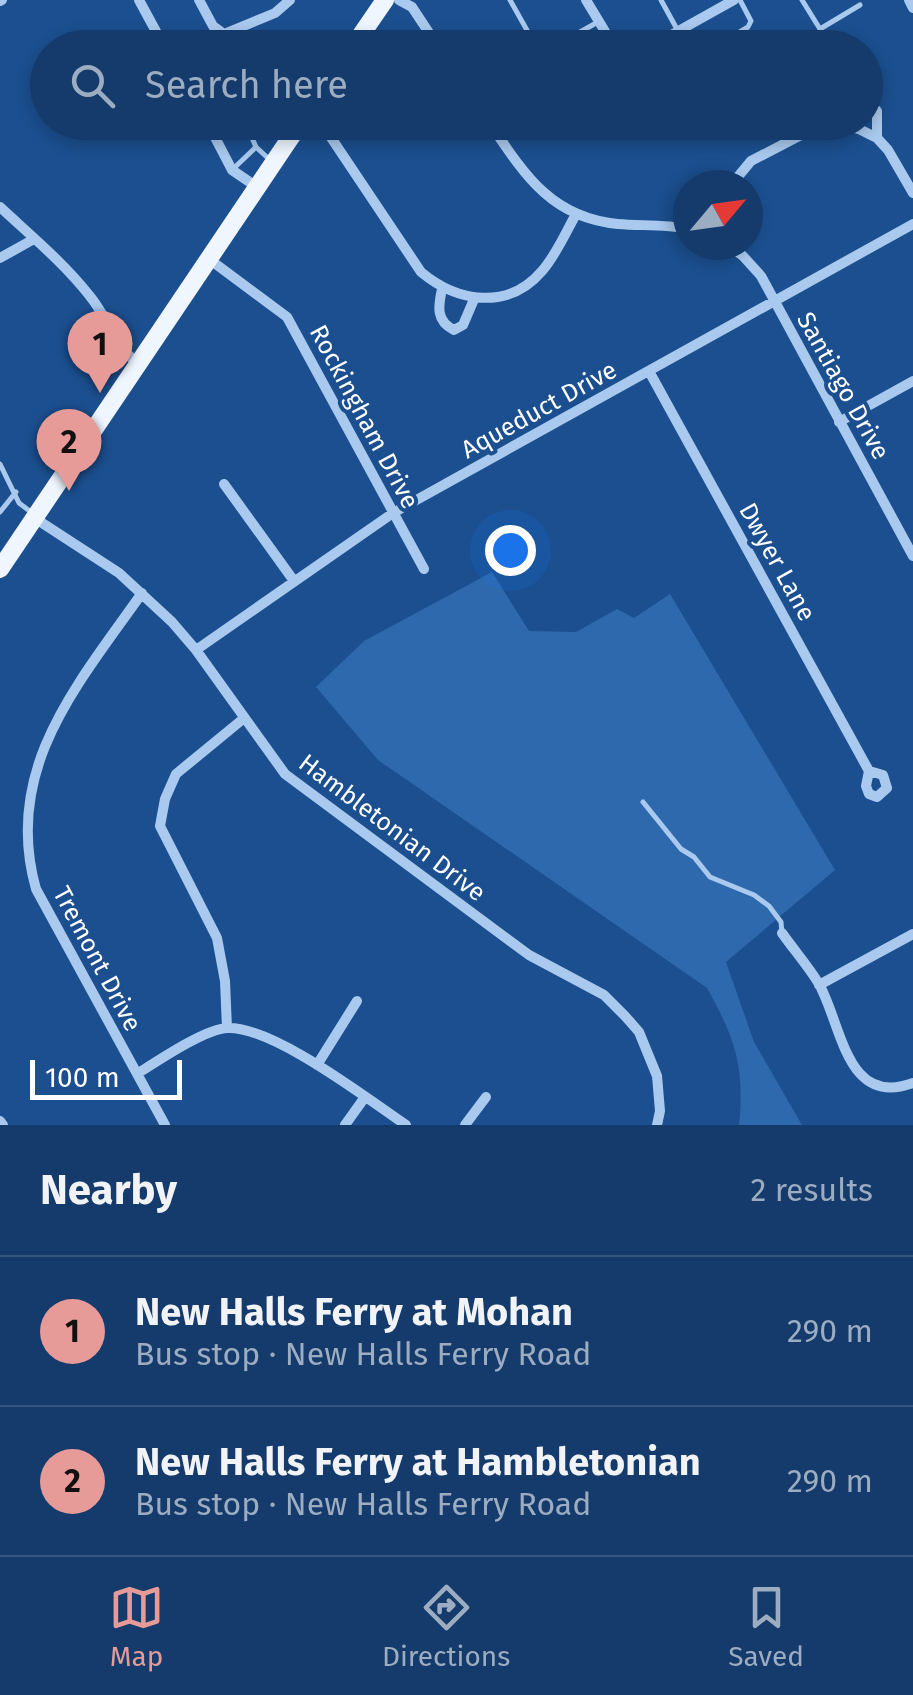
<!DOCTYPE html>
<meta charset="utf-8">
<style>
:root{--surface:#143b6b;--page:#1d4271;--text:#f1f3f6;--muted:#9dadc1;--line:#33557e;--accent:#e69b98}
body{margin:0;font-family:"Fira Sans",sans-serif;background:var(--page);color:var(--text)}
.compass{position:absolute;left:673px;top:170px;width:90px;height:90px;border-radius:50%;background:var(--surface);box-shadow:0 5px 15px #0003;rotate:61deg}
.scale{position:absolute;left:30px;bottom:25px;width:152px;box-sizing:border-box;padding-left:10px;border:5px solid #fff;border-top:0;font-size:28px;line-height:35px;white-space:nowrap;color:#fff;-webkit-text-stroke:8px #1b4f8f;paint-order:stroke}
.you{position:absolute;left:510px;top:550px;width:35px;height:35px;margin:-25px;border:8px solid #fff;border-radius:50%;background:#1a73e8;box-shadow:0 0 0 15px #1a73e833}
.badge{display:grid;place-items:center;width:65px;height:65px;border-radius:50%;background:var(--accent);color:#111;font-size:32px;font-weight:700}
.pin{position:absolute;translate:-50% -82px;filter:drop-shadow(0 2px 5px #0008)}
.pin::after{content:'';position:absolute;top:52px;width:35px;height:30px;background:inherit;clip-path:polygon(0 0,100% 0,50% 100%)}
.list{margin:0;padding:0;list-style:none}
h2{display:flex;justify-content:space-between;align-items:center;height:130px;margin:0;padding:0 40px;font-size:42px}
h2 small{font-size:32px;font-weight:400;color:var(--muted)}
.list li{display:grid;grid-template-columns:65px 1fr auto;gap:30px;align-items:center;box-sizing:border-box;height:150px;padding:0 40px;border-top:2px solid var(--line)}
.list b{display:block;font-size:38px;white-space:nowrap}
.list p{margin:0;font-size:32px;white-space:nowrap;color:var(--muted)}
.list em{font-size:32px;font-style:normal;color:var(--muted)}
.icon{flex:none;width:55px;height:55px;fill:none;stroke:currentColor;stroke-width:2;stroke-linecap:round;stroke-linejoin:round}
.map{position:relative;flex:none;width:913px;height:1125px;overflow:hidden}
.search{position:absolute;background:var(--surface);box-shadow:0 5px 15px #0003;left:30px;right:30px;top:30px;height:110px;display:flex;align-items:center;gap:25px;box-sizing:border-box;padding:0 35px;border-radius:55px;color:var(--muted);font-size:38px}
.sheet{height:430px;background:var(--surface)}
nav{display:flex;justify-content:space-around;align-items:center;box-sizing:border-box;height:140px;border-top:2px solid var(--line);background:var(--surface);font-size:28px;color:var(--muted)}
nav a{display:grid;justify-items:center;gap:5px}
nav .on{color:var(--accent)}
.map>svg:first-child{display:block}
</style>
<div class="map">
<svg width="913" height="1125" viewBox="0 0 913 1125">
<rect width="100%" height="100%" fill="#1b4f8f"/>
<path fill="#2e69ad" d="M 492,572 L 529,631 L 576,632 L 617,609 L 634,618 L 670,594 L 835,870 L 726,962 L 754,1042 L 802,1125 L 739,1125 C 745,1067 735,1038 707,988 L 378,760 L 316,687 L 364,641 Z"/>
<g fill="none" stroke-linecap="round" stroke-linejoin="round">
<path stroke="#a9c9ee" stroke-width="5" d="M 510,0 L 537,48
M 661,0 L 678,31
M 802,0 L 820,29 L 860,5
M 199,42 L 203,48
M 551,48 L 598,22
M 713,48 L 748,27 L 751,21 L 740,0
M 245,122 L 256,147
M 232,170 L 256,147 L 270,160
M 0,464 L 19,503 L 31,512
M 0,512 L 16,492
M 643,802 L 681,849 L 694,857 L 710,877 L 754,895 L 769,906 L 781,922 L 782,933"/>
<path stroke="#a9c9ee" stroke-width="10" d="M 139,0 L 165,48
M 199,0 L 213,26 L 224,34 L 275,13 L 290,0
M 399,0 L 412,7 L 439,48
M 586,0 L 615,48
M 909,0 L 913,8
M 0,1 L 2,0
M 648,48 L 734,0
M 866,101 L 877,111 L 877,138
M 207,122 L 232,170 L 257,187
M 317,122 L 324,127 L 421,272 C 457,302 508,311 542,271 C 556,255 565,234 575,216
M 489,122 C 524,174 551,218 618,224 C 641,226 665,224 688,229
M 731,185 L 751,161 L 822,124 L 837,124 L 859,129 L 877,138 L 888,150 L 913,193
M 0,207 C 30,235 63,262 89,295 C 109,319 112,342 138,364
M 727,245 L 742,255 L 761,276 L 913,556
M 0,258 L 34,239
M 209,259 L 287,317 L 424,569
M 442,289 C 438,307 436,321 454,330 L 463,325 L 475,297
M 650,373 L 869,771 L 883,775 L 887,788 L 877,797 L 869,794 L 866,786 L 869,771
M 839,422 L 913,381
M 224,484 L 294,581
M 36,519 L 119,573 L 172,622 L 196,650 L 285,774 L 529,955 L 604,995 L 625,1016 L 639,1032 L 657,1076 L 660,1111 L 657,1125
M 142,593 C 78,684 2,769 36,889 L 165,1125
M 196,650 L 393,513 L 913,224
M 782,933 C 794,950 808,966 819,984 C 842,1025 846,1108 913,1083
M 819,985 L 913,934
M 227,1028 L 225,981 L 217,938 L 160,826 L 165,799 L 176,774 L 243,719
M 317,1065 L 357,1001
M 137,1074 C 156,1062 206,1028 228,1028 C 274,1027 366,1098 406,1125
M 0,1121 L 3,1125
M 345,1125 L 365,1097
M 465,1125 L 486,1097"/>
<path stroke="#f0f6ff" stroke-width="18" d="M 352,48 L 385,0
M 0,569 L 301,122"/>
</g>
<g text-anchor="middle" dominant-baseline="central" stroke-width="8" stroke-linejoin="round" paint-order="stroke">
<g font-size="25" fill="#fff" stroke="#1b4f8f">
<text transform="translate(843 386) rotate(61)">Santiago Drive</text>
<text transform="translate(539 410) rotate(-29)">Aqueduct Drive</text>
<text transform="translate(364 417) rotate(62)">Rockingham Drive</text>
<text transform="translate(777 562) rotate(61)">Dwyer Lane</text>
<text transform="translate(392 828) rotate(37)">Hambletonian Drive</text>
<text transform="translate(97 959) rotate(62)">Tremont Drive</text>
</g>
</g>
</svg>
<svg class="compass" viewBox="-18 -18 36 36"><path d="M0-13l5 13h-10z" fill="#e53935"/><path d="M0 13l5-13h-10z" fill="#9dadc1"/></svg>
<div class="scale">100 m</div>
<div class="you"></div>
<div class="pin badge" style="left:100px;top:393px">1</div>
<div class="pin badge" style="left:69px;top:491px">2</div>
<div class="search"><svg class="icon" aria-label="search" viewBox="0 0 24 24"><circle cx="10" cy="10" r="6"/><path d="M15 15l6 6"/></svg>Search here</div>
</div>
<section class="sheet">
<h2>Nearby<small>2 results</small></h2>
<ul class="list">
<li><span class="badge">1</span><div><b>New Halls Ferry at Mohan</b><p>Bus stop · New Halls Ferry Road</p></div><em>290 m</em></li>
<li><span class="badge">2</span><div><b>New Halls Ferry at Hambletonian</b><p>Bus stop · New Halls Ferry Road</p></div><em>290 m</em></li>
</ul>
</section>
<nav>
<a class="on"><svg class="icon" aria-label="map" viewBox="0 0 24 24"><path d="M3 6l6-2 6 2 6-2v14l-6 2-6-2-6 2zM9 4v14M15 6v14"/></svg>Map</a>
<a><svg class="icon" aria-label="directions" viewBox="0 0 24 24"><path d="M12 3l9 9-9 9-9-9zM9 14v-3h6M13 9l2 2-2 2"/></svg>Directions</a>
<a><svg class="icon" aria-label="saved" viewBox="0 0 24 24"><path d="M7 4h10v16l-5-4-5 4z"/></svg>Saved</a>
</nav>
